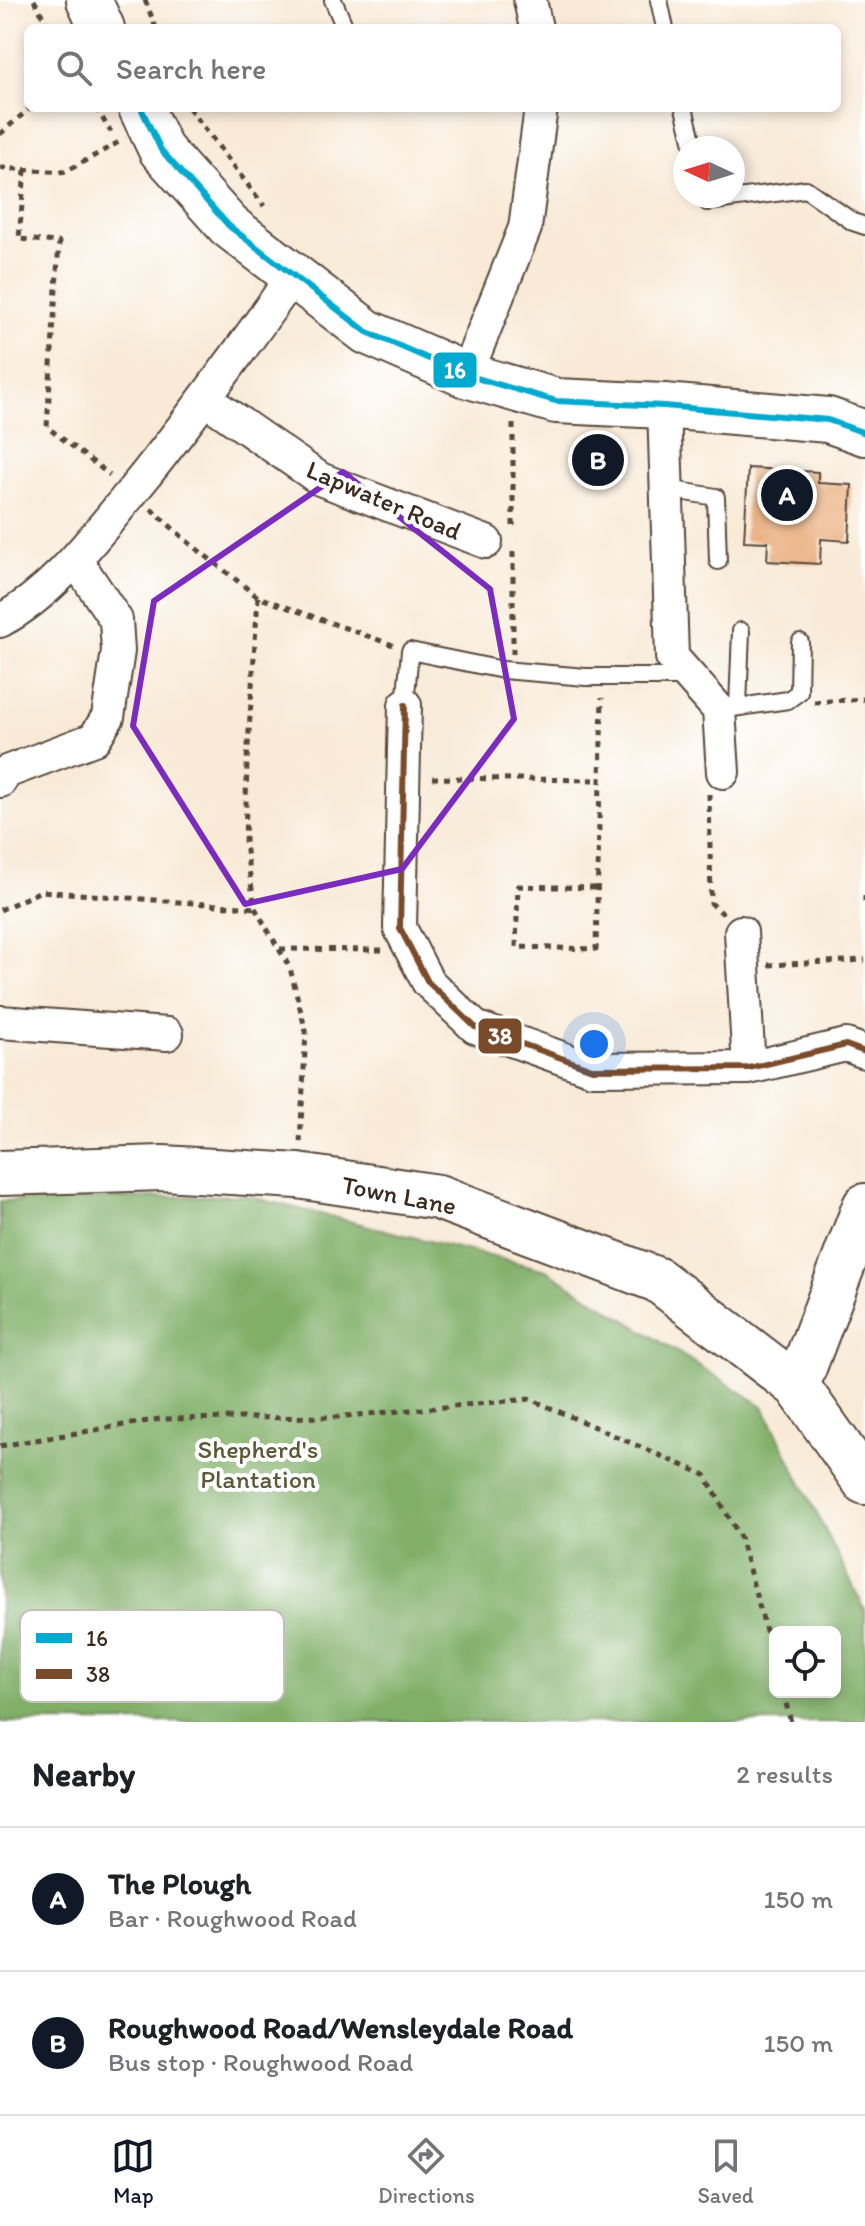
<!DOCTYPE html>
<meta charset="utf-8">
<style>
:root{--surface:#fff;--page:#f6f6f6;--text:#202124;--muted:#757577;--line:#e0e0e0;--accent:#111827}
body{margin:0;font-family:Itim,sans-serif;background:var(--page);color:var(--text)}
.controls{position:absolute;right:24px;bottom:24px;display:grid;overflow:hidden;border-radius:12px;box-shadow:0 4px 12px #0003}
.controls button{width:72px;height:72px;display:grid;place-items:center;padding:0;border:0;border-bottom:2px solid var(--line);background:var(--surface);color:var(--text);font:40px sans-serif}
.compass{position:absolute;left:673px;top:136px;width:72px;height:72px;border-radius:50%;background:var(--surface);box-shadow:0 4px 12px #0003;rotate:274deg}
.you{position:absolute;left:594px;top:1044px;width:28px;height:28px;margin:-20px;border:6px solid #fff;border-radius:50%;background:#1a73e8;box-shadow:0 0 0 12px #1a73e833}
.badge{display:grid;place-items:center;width:52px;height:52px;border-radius:50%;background:var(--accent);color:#fff;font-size:26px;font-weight:700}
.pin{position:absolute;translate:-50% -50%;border:4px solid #fff;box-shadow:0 2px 8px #0006}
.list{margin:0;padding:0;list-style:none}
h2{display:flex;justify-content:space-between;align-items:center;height:104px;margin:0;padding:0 32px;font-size:34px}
h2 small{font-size:26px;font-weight:400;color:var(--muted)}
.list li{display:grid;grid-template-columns:52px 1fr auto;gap:24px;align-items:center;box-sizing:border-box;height:144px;padding:0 32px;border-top:2px solid var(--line)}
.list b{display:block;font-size:30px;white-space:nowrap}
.list p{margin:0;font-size:26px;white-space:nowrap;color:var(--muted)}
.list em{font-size:26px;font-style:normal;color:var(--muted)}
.icon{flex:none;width:44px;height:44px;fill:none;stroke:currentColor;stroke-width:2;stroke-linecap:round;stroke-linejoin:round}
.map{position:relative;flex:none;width:865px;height:1722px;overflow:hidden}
.search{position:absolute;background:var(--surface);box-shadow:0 4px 12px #0003;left:24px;right:24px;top:24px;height:88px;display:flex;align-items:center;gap:20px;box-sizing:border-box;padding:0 28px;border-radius:12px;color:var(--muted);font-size:30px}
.sheet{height:392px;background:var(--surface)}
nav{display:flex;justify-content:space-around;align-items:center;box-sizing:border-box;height:112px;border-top:2px solid var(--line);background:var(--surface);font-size:22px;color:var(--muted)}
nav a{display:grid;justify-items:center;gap:4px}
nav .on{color:var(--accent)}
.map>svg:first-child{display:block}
</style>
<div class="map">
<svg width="865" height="1722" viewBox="0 0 865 1722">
<rect width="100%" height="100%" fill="#fff"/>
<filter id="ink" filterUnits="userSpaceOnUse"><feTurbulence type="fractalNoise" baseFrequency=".0125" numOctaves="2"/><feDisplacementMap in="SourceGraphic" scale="16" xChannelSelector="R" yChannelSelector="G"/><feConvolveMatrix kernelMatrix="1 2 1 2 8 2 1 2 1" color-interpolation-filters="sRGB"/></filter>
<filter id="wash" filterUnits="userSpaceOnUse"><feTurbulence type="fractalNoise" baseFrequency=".006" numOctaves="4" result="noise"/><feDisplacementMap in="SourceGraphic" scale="32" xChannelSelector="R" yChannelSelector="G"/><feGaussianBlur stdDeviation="1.8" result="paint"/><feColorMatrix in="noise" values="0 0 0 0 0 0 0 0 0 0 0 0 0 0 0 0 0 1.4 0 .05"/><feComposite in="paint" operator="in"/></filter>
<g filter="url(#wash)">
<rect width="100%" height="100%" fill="#f8ead7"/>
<path fill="#80af68" stroke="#5e6c43" stroke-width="2" fill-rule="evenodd" d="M 243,1195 L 546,1270 L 763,1406 L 865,1610 L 865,1722 L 0,1722 L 0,1201 ZM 775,1632 L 835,1632 L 835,1692 L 775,1692 Z"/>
<g id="blocks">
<path fill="#ebb385" d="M 748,468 L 818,472 L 818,483 L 852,485 L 849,541 L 821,539 L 820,564 L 767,561 L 768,542 L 744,541 Z"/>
</g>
</g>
<g filter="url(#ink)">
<use href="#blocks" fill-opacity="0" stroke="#57473a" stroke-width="2"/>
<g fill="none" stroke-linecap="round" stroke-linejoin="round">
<defs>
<path id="lane" d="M 333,0 L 345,28
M 659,0 L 665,28
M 684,108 L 694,148
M 705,196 L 707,202 L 806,189 L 853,222 L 865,226
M 667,489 L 716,497 L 718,561
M 405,705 L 410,651 L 503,670 L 586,677 L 688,677
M 738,706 L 741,631
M 719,710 L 788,700 L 799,692 L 800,642"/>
<path id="street" d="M 530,0 L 536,28
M 466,375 L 525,228 L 541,108
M 205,399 L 320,479 L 486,542
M 664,406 L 672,657 L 719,710 L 723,772
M 0,621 C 54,592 92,540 131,493 C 188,423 241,350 293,276
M 405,705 L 400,928 L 428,982 L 475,1027 L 592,1069 L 749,1068 L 846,1045 L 865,1052
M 0,781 L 6,772 L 94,739 L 108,717 L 118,651 L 116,620 L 76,560
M 741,932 L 749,1068
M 0,1022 L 167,1034"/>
<path id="secondary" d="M 89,0 L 102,28
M 141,108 L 161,150 L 229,226 L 367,332 L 466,375 L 556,401 L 664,406 L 828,420 L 865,433
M 0,1173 L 163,1168 L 298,1176 L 438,1197 L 658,1280 L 797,1386 L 865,1482
M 797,1386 L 865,1206"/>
</defs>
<use href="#lane" stroke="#57473a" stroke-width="20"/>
<use href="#street" stroke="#57473a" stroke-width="36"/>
<use href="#secondary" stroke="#57473a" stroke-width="48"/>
<path stroke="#57473a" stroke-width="5" stroke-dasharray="6 6" stroke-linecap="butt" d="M 34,0 L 49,28
M 145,0 L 156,28
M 96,108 L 111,132
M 189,108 L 264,206
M 0,134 L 30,108
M 0,168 L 65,172 L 119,142
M 25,170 L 19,239 L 59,242 L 47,427 L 110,475
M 513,424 L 513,530
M 151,509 L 188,542 L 258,597 L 393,645
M 513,552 L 513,654
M 258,597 L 247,761 L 245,845 L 255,908 L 290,968 L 306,1032 L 300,1143
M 814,702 L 865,699
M 432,778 L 599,780
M 709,794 L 711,903 L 723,914
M 595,888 L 518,886 L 516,947 L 596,949 L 602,698
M 865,896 L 865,906
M 0,910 L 41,891 L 255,908
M 280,949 L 382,950
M 768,965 L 865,960
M 0,1446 L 160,1419 L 336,1417 L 530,1399 L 705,1475 L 740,1537 L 775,1663
M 783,1692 L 791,1722"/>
<use href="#lane" stroke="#fff" stroke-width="16"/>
<use href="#street" stroke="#fff" stroke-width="32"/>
<use href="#secondary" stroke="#fff" stroke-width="44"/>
<defs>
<path id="bus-1" d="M 141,108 L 161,150 L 229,226 L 367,332 L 466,375 L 556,401 L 664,406 L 828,420 L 865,433"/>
<path id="bus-2" d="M 405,705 L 400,928 L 428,982 L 475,1027 L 592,1069 L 749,1068 L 846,1045 L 865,1052"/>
</defs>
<use href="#bus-1" stroke="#fff" stroke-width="12"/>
<use href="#bus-2" stroke="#fff" stroke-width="12"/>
<use href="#bus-1" stroke="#00a9ce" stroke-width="6"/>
<use href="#bus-2" stroke="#7a4b2a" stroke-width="6"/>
</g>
</g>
<path fill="none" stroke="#7b2cbf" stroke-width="6" stroke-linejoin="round" d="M 343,472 L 490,589 L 514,719 L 402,869 L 245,904 L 133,726 L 154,601 Z"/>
<g text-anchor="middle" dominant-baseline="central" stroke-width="8" stroke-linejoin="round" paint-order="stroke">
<g font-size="26" fill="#3b2a1e" stroke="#fff">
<text transform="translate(384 500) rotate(23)">Lapwater Road</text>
<text transform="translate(399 1195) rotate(11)">Town Lane</text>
</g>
<g font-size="26" fill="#5a5a39" stroke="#fff">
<text x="258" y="1449">Shepherd's<tspan x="258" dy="30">Plantation</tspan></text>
</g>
</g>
<rect x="20" y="1610" width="264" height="92" rx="12" fill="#fff" stroke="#c4bfbc" stroke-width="2"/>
<rect x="36" y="1633" width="36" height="10" fill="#00a9ce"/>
<rect x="36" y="1669" width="36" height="10" fill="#7a4b2a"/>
<g font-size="22" fill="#3b2a1e">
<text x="86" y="1646">16</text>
<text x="86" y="1682">38</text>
</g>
<g stroke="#fff" stroke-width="3">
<rect x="432" y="351" width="46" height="38" rx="8" fill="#00a9ce"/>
<rect x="477" y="1017" width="46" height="38" rx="8" fill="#7a4b2a"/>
</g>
<g font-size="22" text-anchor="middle" font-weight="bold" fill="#fff">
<text x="455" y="378">16</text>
<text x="500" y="1044">38</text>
</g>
</svg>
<div class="controls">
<button><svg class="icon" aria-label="locate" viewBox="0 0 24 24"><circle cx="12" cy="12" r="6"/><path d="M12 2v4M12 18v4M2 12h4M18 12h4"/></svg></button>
</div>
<svg class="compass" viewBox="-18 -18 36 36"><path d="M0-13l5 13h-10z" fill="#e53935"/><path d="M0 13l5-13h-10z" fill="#757577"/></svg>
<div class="you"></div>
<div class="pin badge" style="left:787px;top:495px">A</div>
<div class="pin badge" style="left:598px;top:460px">B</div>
<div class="search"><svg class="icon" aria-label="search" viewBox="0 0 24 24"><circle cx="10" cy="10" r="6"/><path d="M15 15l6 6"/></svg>Search here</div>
</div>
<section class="sheet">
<h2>Nearby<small>2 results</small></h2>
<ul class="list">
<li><span class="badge">A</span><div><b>The Plough</b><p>Bar · Roughwood Road</p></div><em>150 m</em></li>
<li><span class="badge">B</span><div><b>Roughwood Road/Wensleydale Road</b><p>Bus stop · Roughwood Road</p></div><em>150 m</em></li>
</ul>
</section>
<nav>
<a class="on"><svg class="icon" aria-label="map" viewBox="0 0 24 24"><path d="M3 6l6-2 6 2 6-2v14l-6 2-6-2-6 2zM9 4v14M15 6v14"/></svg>Map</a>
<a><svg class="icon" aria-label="directions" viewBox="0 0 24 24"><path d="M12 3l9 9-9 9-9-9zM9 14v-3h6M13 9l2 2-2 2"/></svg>Directions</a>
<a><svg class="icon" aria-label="saved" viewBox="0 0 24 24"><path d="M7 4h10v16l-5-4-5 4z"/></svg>Saved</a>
</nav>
